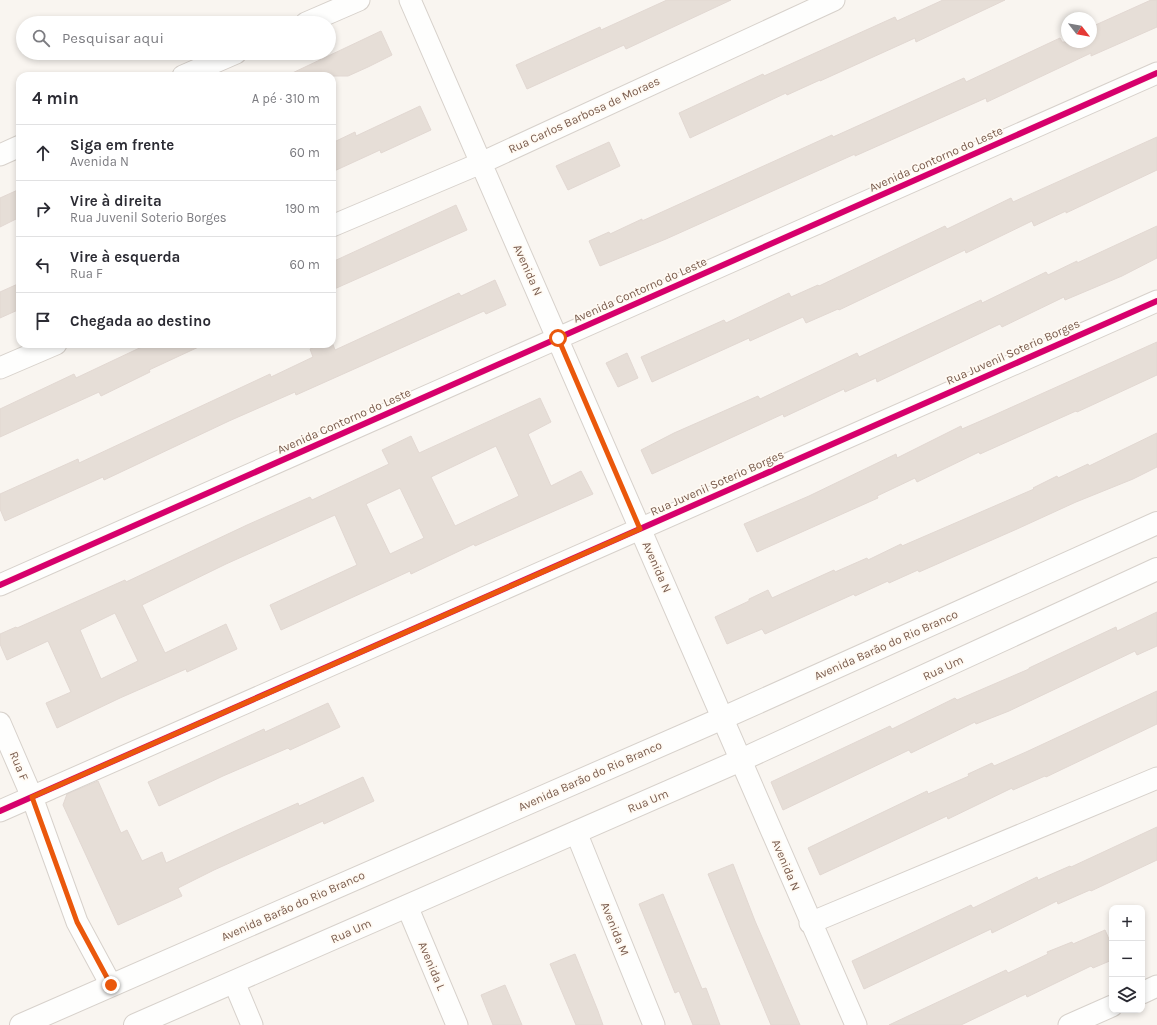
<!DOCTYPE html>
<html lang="pt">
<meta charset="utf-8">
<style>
:root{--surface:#fff;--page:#f7f7f7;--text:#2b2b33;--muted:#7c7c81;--line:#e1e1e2}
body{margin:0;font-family:Karla,sans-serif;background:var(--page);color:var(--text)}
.controls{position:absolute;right:12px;bottom:12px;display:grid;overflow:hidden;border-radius:8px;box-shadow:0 2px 6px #0003}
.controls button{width:36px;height:36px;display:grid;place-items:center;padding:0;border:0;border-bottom:1px solid var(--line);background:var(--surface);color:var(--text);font:20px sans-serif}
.compass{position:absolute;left:1061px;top:12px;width:36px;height:36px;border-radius:50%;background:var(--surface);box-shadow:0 2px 6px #0003;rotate:121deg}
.stop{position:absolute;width:12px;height:12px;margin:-9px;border:3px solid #ea580c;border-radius:50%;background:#fff}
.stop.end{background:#ea580c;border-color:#fff;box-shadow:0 1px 4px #0008}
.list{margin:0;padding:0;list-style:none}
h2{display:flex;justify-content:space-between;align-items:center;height:52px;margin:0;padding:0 16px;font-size:17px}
h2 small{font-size:13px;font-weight:400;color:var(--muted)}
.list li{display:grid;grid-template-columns:26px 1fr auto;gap:12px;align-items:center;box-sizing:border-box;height:56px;padding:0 16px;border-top:1px solid var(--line)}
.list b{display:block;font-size:15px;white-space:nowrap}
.list p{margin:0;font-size:13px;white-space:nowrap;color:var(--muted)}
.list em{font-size:13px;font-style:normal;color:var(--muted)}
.icon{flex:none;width:22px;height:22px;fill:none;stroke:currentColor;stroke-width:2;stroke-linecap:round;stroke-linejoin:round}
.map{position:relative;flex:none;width:1157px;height:1025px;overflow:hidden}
.search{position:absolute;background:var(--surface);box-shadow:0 2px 6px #0003;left:16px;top:16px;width:320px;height:44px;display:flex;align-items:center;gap:10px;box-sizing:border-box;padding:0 14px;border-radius:22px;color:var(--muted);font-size:15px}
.panel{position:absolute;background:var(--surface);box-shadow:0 2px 6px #0003;left:16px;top:72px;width:320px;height:276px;border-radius:12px}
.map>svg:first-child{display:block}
</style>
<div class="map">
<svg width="1157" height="1025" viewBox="0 0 1157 1025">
<rect width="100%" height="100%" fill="#f9f5f0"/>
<path fill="#e6ded7" stroke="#e2d8d2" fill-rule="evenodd" d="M 667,0 L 731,0 L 626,49 L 624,45 L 527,89 L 516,65 L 600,27 L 601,30 Z
M 943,0 L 1005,0 L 916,42 L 915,38 L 820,81 L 820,80 L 787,95 L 786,93 L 690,138 L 679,113 L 763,74 L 764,76 L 895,17 L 897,21 Z
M 1151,0 L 1157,0 L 1157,27 L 1091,56 L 1091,53 L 987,102 L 986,98 L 855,156 L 855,154 L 666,239 L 600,266 L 589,241 L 609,232 L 610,234 L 642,219 L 642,221 L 832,135 L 833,137 L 964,78 L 966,82 L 1060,38 L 1062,42 L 1091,42 L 1091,27 Z
M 381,31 L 392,55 L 368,67 L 348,76 L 286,76 Z
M 420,106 L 431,130 L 381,153 L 380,150 L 332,172 L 332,143 L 355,132 L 356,136 Z
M 1157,137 L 1157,170 L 1066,213 L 1066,211 L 1034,226 L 1032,221 L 966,253 L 965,250 L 839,310 L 838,309 L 806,323 L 803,317 L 750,341 L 749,338 L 652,382 L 641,357 L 724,320 L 726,323 L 789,293 L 791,297 L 818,285 L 819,286 L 945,226 L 947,229 L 1011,198 L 1013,202 Z
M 609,142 L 620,166 L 568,190 L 556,166 Z
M 20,189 L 20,217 L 0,227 L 0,198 Z
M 456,205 L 467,230 L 332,290 L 332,262 Z
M 1157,226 L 1157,258 L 1122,276 L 1065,300 L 1064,297 L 1002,327 L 1000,324 L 877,382 L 876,378 L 845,392 L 844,389 L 784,417 L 783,414 L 652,474 L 641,450 L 674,433 L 758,396 L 760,399 L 857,353 L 859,357 L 981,300 L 982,303 L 1046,272 L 1048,275 L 1077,261 L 1077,263 Z
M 495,280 L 506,305 L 486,314 L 484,311 L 296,395 L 295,392 L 229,421 L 104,480 L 103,477 L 5,521 L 0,509 L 0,494 L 78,459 L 79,463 L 270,374 L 271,377 L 313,357 L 310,349 L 320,344 L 332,344 L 332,342 L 335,350 L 459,293 L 461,296 Z
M 20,283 L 20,309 L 0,318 L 0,292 Z
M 1157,342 L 1157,375 L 1077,412 L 1076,411 L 980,454 L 979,452 L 917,482 L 915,478 L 877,496 L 878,498 L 757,552 L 744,524 L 809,496 L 896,454 L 897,458 L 961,426 L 962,429 L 992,416 Z
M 148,344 L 205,344 L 149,370 L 150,372 L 101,396 L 99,392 L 0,437 L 0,409 L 74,374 L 76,378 Z
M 627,353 L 638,378 L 618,387 L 606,363 Z
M 540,398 L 551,422 L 528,434 L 551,486 L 581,471 L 593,494 L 475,546 L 474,544 L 411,574 L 410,571 L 281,630 L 270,605 L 357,565 L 335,515 L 226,564 L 142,605 L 165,653 L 226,624 L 237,649 L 187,672 L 186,669 L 120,698 L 57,728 L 46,703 L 71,692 L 48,641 L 7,660 L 0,644 L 0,634 L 16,627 L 17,628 L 125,580 L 126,582 L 247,525 L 310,497 L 312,500 L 389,464 L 382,450 L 411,436 L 419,453 ZM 496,446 L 519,496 L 455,526 L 431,477 ZM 400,488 L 424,538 L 390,554 L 366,504 ZM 115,613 L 138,661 L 101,679 L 80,630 Z
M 1157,433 L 1157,467 L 1133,479 L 1076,502 L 1017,529 L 919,572 L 918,570 L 889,583 L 888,581 L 855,596 L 854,594 L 765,634 L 762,629 L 727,644 L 715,617 L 749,601 L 749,599 L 768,590 L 772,598 L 834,570 L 835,572 L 867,558 L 868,560 L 901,544 L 902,546 L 1034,489 L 1033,488 L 1057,476 L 1058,478 L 1088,464 L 1089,466 Z
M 1157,612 L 1157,646 L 1137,655 L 1135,651 L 1009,711 L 976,724 L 975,722 L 911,753 L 909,750 L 783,810 L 771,782 L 890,726 L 892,729 L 955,698 L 957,700 L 1029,669 L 1029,668 L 1116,627 L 1117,631 Z
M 1157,691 L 1157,724 L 1046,777 L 1045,776 L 1013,790 L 1012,788 L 948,819 L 947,816 L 820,875 L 808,848 L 927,791 L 928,794 L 969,776 L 968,774 L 992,763 L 994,766 L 1026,752 Z
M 328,703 L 340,727 L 290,750 L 288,748 L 223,776 L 159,806 L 148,782 L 264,729 L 265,732 Z
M 363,777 L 374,801 L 324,824 L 323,821 L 214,870 L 178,888 L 182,896 L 118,925 L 63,805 L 67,794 L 98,781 L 121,833 L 127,830 L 142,861 L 162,852 L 166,863 L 235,831 L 298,803 L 299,806 Z
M 1157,827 L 1157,860 L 1091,891 L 1090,890 L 1058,904 L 1057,901 L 992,933 L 991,929 L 864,989 L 852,961 L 971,905 L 973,908 L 1037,877 L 1038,880 L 1070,866 L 1071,867 Z
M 733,864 L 755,921 L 800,1025 L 771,1025 L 734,937 L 708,874 Z
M 663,894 L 702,989 L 706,988 L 720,1025 L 693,1025 L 679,991 L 675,993 L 639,904 Z
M 1105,930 L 1112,946 L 1112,960 L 1093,968 L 1091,966 L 1027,997 L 1026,994 L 961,1025 L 889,1025 L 1006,970 L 1008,973 L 1048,954 L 1047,952 L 1072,942 L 1073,944 Z
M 575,954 L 598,1011 L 603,1025 L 576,1025 L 550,964 Z
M 505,985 L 522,1025 L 493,1025 L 481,995 Z"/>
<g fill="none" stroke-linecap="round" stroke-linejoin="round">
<defs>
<path id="minor" d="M 410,0 L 856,1025
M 306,23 L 359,0
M 183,76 L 236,53
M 0,155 L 20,146
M 332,226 L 481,163 L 834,0
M 0,368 L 56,344
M 0,585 L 1157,73
M 0,723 L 32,797 L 77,922 L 111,985
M 0,811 L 1157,301
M 576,832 L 654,1025
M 407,906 L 457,1025
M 810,923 L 1157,778
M 234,982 L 252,1025
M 1142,993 L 1157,986
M 1069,1025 L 1112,1006"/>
<path id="tertiary" d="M 21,1025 L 723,718 L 1157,523
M 135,1025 L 741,760 L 1157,569"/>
</defs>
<use href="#minor" stroke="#d7d1cb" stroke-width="23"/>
<use href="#tertiary" stroke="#d7d1cb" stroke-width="24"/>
<use href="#minor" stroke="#fefefd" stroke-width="21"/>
<use href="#tertiary" stroke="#fefefd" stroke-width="22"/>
<defs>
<path id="cycleway" d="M 0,585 L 1157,73
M 0,811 L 1157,301"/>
</defs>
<use href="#cycleway" stroke="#fffaf3" stroke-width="8"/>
<use href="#cycleway" stroke="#d6006c" stroke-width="6"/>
</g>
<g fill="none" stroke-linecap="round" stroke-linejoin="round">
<path stroke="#ea580c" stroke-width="5" d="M 111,985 L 77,922 L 32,797 L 640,529 L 558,338"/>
</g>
<g text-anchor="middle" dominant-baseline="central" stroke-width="3.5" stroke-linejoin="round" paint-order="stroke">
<g font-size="12" fill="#7a5c4d" stroke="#fffaf3">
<text transform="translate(584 115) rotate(-25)">Rua Carlos Barbosa de Moraes</text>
<text transform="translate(936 159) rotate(-24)">Avenida Contorno do Leste</text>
<text transform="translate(528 270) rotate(66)">Avenida N</text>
<text transform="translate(640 290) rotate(-24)">Avenida Contorno do Leste</text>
<text transform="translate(1013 352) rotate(-24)">Rua Juvenil Soterio Borges</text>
<text transform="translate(344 421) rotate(-24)">Avenida Contorno do Leste</text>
<text transform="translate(717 483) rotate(-24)">Rua Juvenil Soterio Borges</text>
<text transform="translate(657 567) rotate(66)">Avenida N</text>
<text transform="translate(886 645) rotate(-24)">Avenida Barão do Rio Branco</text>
<text transform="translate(943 668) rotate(-25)">Rua Um</text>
<text transform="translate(19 766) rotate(67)">Rua F</text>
<text transform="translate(590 776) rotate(-24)">Avenida Barão do Rio Branco</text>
<text transform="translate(648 801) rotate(-23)">Rua Um</text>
<text transform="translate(786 865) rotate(67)">Avenida N</text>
<text transform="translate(293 906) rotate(-24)">Avenida Barão do Rio Branco</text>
<text transform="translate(615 929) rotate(68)">Avenida M</text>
<text transform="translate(351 931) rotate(-24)">Rua Um</text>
<text transform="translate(432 966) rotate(67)">Avenida L</text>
</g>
</g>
</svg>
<div class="controls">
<button>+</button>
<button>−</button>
<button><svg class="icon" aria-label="layers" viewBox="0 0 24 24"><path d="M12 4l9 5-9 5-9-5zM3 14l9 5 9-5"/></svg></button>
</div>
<svg class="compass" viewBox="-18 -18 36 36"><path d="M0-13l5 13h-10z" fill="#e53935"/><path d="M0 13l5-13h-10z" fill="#7c7c81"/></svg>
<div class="stop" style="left:558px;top:338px"></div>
<div class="stop end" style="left:111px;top:985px"></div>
<div class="search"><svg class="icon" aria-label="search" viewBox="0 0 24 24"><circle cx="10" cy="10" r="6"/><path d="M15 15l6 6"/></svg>Pesquisar aqui</div>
<section class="panel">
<h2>4 min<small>A pé · 310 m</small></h2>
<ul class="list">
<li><svg class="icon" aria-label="ahead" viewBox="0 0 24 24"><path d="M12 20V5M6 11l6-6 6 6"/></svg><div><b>Siga em frente</b><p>Avenida N</p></div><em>60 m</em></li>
<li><svg class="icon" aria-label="right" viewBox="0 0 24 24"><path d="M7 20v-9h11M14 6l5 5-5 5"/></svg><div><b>Vire à direita</b><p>Rua Juvenil Soterio Borges</p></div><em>190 m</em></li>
<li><svg class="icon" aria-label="left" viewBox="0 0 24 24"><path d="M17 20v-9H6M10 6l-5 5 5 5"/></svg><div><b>Vire à esquerda</b><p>Rua F</p></div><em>60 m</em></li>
<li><svg class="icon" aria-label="arrive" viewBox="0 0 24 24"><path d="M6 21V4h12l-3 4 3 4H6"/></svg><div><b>Chegada ao destino</b></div></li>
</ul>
</section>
</div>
